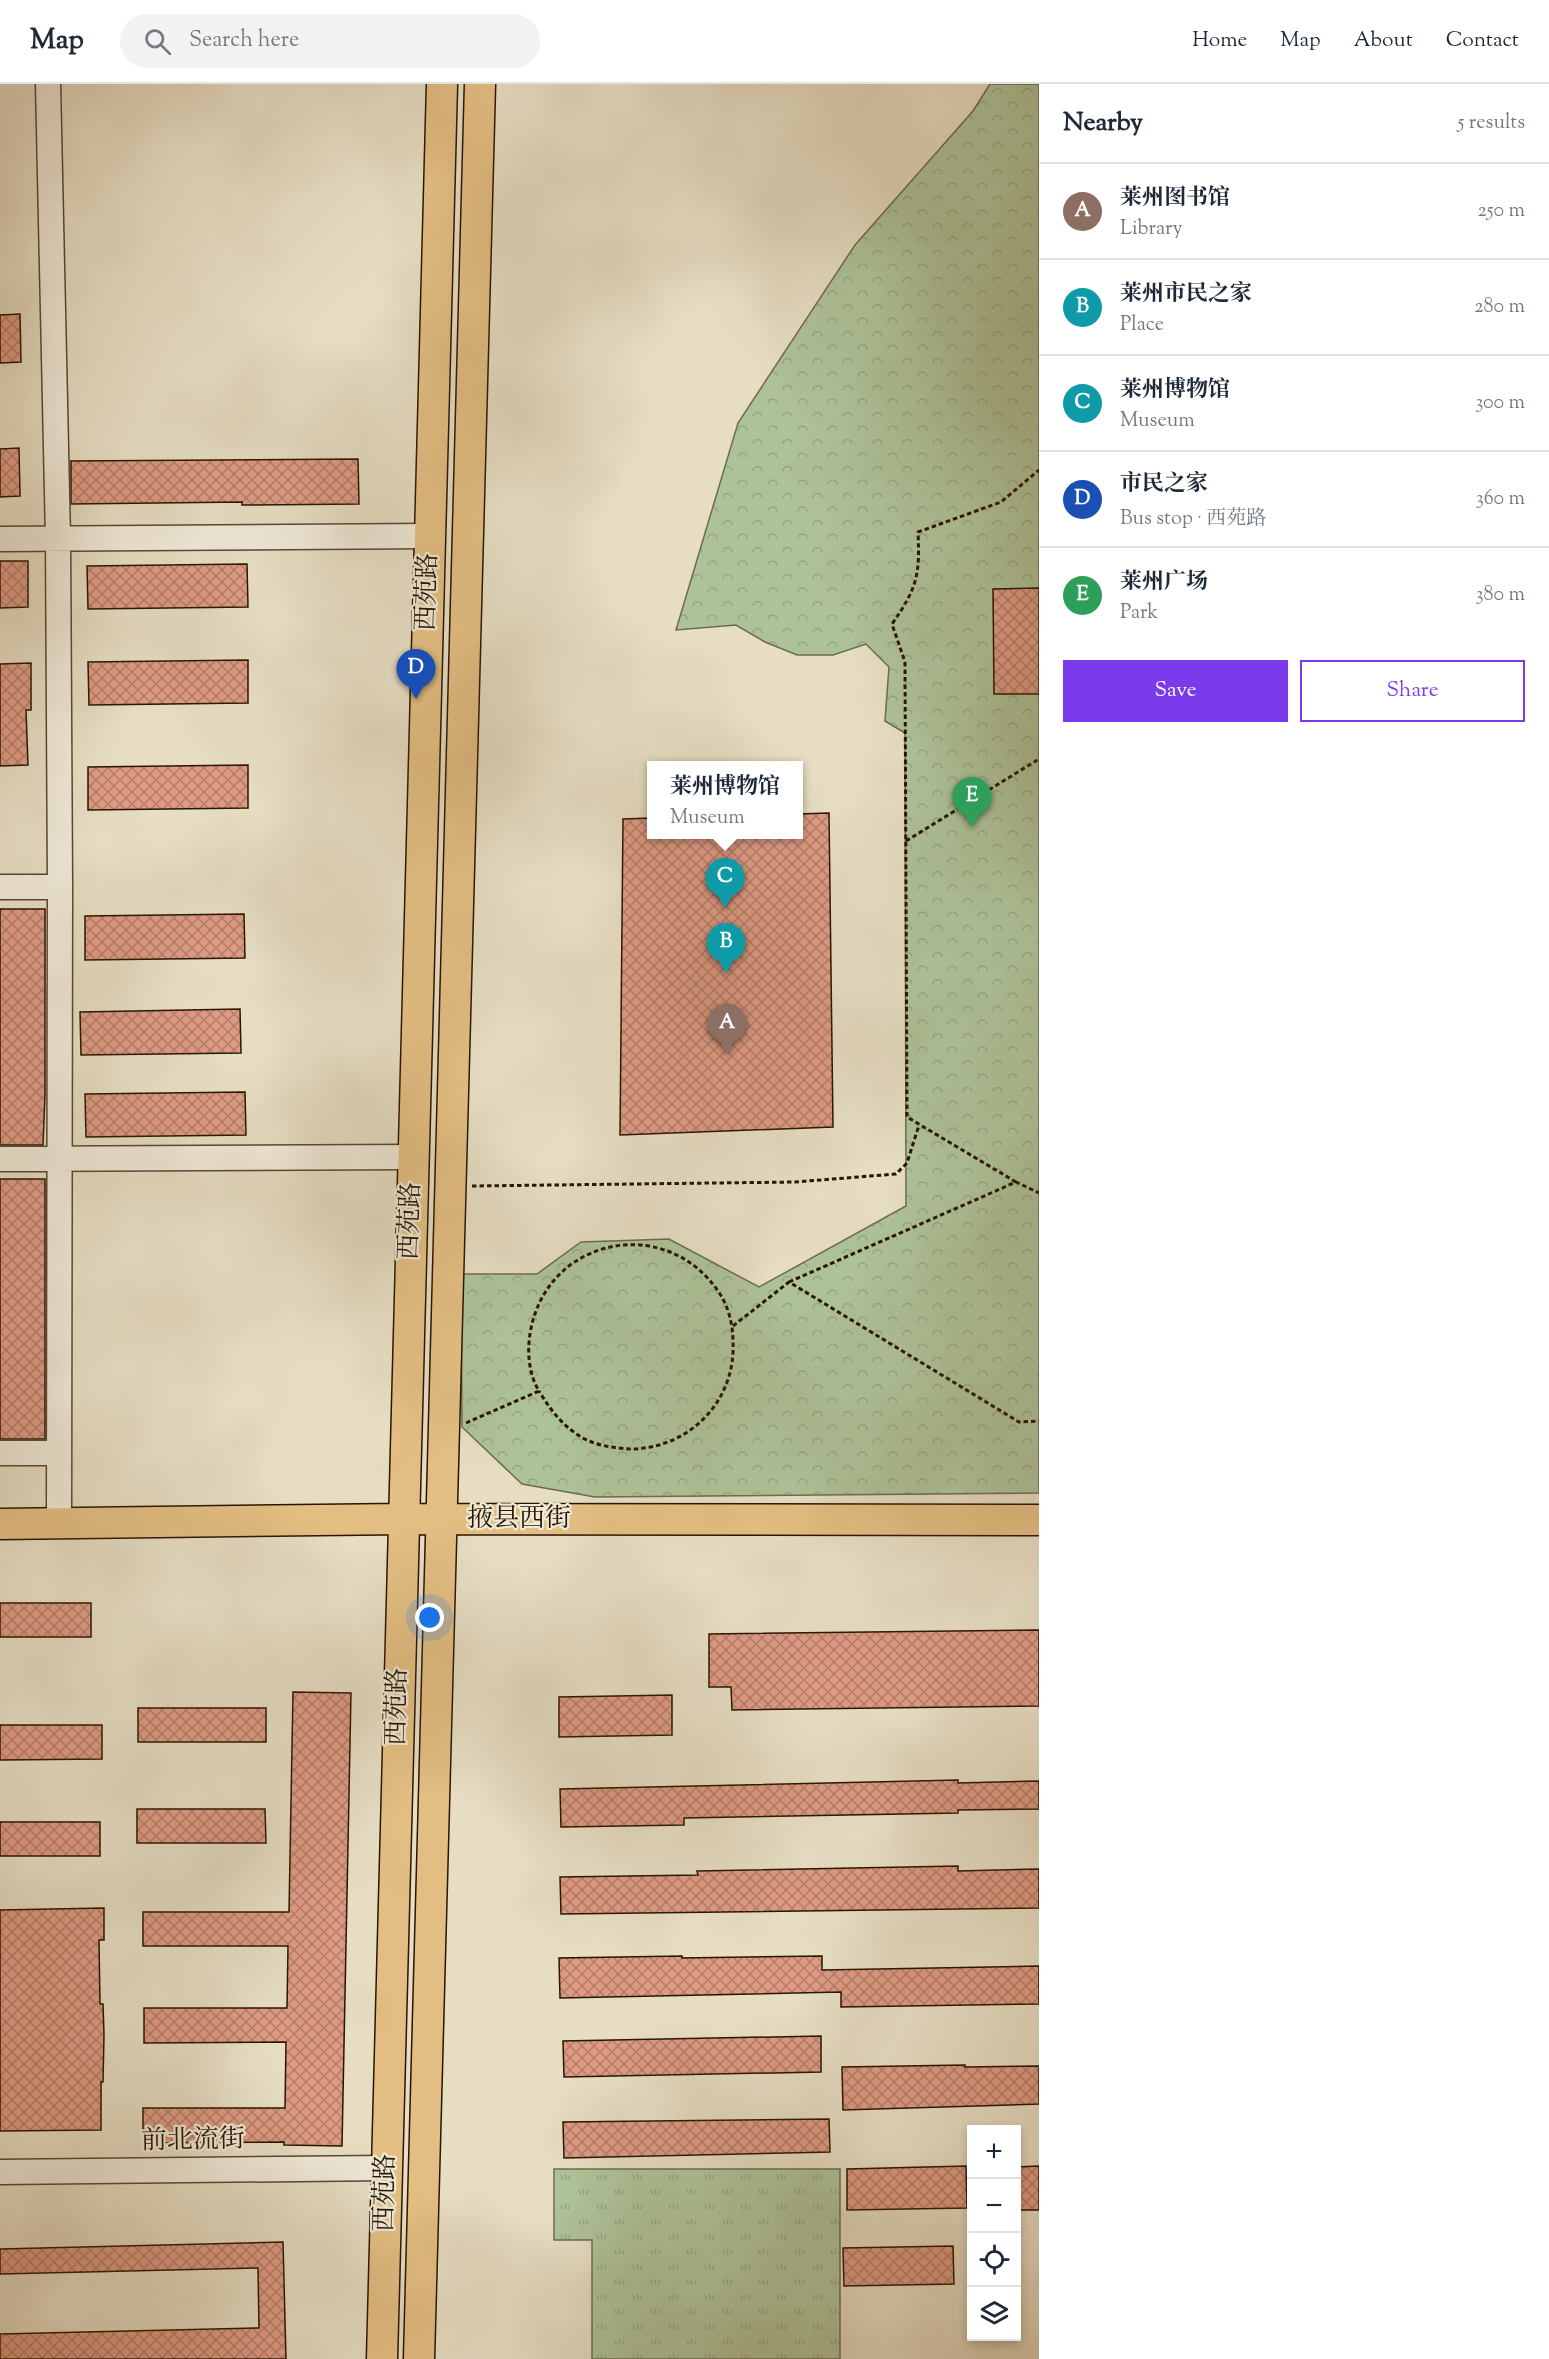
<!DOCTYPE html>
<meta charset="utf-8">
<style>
:root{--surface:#fff;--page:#f2f2f3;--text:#1f2937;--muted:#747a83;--line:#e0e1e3;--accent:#7c3aed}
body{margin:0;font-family:"Sorts Mill Goudy","Noto Serif SC",serif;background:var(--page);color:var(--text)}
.controls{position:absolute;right:18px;bottom:18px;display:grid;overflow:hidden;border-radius:0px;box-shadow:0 3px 9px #0003}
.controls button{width:54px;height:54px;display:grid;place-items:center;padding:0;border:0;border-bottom:2px solid var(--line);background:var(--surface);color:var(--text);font:30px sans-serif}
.you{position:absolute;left:430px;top:1534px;width:21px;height:21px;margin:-15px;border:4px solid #fff;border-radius:50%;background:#1a73e8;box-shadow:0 0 0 9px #1a73e833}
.badge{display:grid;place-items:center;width:39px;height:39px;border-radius:50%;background:var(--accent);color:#fff;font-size:20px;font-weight:700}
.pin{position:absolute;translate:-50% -50px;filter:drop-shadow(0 2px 3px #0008)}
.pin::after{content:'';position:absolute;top:32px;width:21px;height:18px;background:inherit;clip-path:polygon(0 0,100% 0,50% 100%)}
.popup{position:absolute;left:647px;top:677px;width:156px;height:78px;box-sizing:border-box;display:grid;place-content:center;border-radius:0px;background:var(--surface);filter:drop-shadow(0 2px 4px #0005);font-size:20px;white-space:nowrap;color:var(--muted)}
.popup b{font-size:22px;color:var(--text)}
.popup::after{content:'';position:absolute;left:50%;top:100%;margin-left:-12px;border:12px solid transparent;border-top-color:var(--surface)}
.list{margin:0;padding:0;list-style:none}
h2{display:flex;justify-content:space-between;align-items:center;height:78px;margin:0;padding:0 24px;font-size:26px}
h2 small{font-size:20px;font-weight:400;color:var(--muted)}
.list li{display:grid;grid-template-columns:39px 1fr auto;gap:18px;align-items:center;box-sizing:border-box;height:96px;padding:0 24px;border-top:2px solid var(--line)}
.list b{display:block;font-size:22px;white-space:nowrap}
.list p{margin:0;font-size:20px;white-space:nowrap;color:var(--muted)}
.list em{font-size:20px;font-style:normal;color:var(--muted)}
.actions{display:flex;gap:12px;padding:18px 24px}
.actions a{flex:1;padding:14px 0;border:2px solid var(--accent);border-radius:0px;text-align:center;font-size:21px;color:var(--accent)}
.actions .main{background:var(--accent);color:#fff}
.icon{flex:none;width:33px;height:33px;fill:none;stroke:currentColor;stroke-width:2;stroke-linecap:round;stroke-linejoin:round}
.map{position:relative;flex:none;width:1039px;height:2275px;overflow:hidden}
header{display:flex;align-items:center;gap:36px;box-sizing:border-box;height:84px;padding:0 30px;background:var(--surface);border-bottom:2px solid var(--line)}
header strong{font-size:28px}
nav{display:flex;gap:33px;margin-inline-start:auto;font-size:21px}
.search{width:420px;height:54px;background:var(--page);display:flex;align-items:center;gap:15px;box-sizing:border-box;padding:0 21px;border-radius:33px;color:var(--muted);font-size:22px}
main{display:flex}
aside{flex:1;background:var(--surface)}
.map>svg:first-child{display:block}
</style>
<header>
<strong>Map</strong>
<div class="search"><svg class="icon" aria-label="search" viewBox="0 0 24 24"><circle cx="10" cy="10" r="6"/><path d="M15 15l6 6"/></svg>Search here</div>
<nav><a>Home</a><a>Map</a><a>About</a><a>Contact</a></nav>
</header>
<main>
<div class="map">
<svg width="1039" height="2275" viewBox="0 0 1039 2275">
<defs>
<pattern id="grass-tufts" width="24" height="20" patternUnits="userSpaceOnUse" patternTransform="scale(1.5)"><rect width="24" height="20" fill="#aec299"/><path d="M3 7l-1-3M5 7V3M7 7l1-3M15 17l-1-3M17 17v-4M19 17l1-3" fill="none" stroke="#96a682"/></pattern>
<pattern id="park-crowns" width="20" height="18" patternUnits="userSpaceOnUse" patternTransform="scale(1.5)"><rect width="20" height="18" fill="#aec299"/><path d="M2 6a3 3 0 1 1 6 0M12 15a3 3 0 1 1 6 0" fill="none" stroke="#96a682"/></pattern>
<pattern id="building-cross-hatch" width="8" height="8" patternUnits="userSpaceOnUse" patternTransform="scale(1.5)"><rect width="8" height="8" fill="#de9a83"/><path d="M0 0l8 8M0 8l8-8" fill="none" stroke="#b47c69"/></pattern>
</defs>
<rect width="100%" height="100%" fill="#e6ddc3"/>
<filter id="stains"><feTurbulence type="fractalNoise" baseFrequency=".00333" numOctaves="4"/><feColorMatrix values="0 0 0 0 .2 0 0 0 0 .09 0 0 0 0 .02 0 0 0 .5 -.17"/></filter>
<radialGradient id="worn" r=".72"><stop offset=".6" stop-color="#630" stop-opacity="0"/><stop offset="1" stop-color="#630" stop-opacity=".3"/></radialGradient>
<path fill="url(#grass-tufts)" stroke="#6c6c4c" stroke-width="1.5" d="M 554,2085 L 840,2085 L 840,2275 L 592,2275 L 592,2156 L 554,2156 Z"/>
<path fill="url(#park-crowns)" stroke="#6c6c4c" stroke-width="1.5" d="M 990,0 L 1039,0 L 1039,1409 L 595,1413 L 522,1400 L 462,1343 L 461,1190 L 537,1190 L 581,1158 L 669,1155 L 759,1203 L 906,1122 L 905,649 L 885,637 L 889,583 L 866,560 L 833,571 L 797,571 L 765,558 L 736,541 L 676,546 L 738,339 L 855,161 L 973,27 Z"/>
<path fill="url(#building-cross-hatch)" stroke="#291500" stroke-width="1.5" d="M 20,230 L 21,278 L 0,279 L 0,231 Z
M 19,364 L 20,412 L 0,413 L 0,365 Z
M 358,375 L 359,420 L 242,421 L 242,418 L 71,420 L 71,377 Z
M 0,477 L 28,477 L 28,523 L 0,524 Z
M 247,480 L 248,523 L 88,525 L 87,482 Z
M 1039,504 L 1039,610 L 994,610 L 993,505 Z
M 248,576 L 248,619 L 89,621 L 88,578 Z
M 31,579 L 31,626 L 26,626 L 28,681 L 0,682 L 0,580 Z
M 248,681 L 248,724 L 88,726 L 88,683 Z
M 829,729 L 833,1043 L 620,1051 L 623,735 L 651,734 L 651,750 L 798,750 L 798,730 Z
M 0,825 L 45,825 L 45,1011 L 43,1061 L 0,1061 Z
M 244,830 L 245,874 L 85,876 L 85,832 Z
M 240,925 L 241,969 L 81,971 L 80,928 Z
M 245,1008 L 246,1051 L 86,1053 L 85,1010 Z
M 0,1095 L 45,1095 L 45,1355 L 0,1355 Z
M 0,1519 L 91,1519 L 91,1553 L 0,1553 Z
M 1039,1546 L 1039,1622 L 732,1626 L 731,1603 L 709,1603 L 709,1550 Z
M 293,1608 L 351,1609 L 342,2062 L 284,2061 L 284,2058 L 143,2059 L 143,2024 L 285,2024 L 286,1958 L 144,1959 L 144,1924 L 287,1924 L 288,1862 L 143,1862 L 143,1828 L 289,1828 Z
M 672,1611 L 672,1651 L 559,1653 L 559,1613 Z
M 138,1624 L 266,1624 L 266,1658 L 138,1658 Z
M 0,1641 L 102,1641 L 102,1675 L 0,1676 Z
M 958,1696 L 958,1699 L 1039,1697 L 1039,1725 L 958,1726 L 958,1729 L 684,1734 L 684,1741 L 561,1743 L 560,1705 Z
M 137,1725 L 265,1725 L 266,1759 L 137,1759 Z
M 0,1738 L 100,1738 L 100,1772 L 0,1772 Z
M 958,1782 L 958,1787 L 1039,1785 L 1039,1824 L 561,1830 L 560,1793 L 698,1791 L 697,1787 Z
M 104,1824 L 104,1856 L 99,1856 L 100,1920 L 103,1920 L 104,1951 L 103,1998 L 101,1998 L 101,2046 L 0,2047 L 0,1826 Z
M 682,1872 L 682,1874 L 822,1872 L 822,1886 L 1039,1882 L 1039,1920 L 841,1923 L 841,1908 L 560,1914 L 559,1874 Z
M 821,1952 L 821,1988 L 564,1993 L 563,1957 Z
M 965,1981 L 965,1983 L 1039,1982 L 1039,2020 L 843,2026 L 842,1983 Z
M 829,2035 L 830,2068 L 564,2074 L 563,2038 Z
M 966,2082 L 967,2124 L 847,2126 L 847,2085 Z
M 1039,2082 L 1039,2126 L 1017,2126 L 1017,2083 Z
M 283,2158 L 286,2275 L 0,2275 L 0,2250 L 259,2244 L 258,2184 L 0,2190 L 0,2165 Z
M 953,2162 L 954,2200 L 844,2202 L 843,2164 Z"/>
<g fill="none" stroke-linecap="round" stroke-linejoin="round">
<defs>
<path id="minor" d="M 48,0 L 58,455 L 60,803
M 0,455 L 430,452
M 0,803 L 60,803 L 59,1439
M 0,1075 L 413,1073
M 0,1369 L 59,1369
M 0,2088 L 387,2084"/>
<path id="major" d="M 0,1440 L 403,1435 L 1039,1436
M 382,2275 L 442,0
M 419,2275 L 480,0"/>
</defs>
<use href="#minor" stroke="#584731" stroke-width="27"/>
<use href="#major" stroke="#291500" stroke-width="33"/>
<path stroke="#291500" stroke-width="3" stroke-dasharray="4.5 3" stroke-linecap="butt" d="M 906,757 L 1039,675
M 1016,1098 L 907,1033 L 905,578 L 892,540 C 917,504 920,492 918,448 L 1001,418 L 1039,386
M 472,1102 L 795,1098 L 896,1090 L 907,1079 L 919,1041
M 789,1198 L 1016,1098 L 1039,1109
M 733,1242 L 789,1198 L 1019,1338 L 1039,1337
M 466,1339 L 539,1307 C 529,1291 527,1269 530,1250 C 545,1153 667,1128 720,1210 C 729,1224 733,1242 733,1258 C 736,1317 689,1365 630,1365 C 613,1364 592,1361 578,1351 C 560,1339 550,1325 539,1307"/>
<use href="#minor" stroke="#efe9d8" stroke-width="24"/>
<use href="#major" stroke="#e3be82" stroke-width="30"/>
</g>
<g text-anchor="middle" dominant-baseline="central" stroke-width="4.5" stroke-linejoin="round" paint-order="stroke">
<g font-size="26" fill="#291500" stroke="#efe9d8">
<text transform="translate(428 508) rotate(-88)">西苑路</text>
<text transform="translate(411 1137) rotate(-88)">西苑路</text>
<text x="519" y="1435">掖县西街</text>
<text transform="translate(398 1623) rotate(-89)">西苑路</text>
<text transform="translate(193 2057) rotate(-1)">前北流街</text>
<text transform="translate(386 2109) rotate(-89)">西苑路</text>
</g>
</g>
<rect width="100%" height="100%" filter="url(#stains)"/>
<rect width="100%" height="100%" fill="url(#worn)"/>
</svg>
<div class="controls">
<button>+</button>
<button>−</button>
<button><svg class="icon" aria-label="locate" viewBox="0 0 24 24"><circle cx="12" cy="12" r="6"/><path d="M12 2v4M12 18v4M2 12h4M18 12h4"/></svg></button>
<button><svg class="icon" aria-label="layers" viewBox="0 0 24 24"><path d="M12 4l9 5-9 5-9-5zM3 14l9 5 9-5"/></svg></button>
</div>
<div class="you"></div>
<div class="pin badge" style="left:727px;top:970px;background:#8d6e63">A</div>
<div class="pin badge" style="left:726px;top:889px;background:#0f9aa8">B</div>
<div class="pin badge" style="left:725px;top:824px;background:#0f9aa8">C</div>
<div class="popup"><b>莱州博物馆</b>Museum</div>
<div class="pin badge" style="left:416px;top:615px;background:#1a4fb4">D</div>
<div class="pin badge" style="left:972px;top:743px;background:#2e9e5b">E</div>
</div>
<aside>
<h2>Nearby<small>5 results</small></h2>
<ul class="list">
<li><span class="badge" style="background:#8d6e63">A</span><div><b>莱州图书馆</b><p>Library</p></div><em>250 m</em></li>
<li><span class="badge" style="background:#0f9aa8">B</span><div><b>莱州市民之家</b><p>Place</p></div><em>280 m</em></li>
<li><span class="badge" style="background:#0f9aa8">C</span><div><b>莱州博物馆</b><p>Museum</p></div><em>300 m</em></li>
<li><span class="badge" style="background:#1a4fb4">D</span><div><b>市民之家</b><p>Bus stop · 西苑路</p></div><em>360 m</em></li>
<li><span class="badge" style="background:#2e9e5b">E</span><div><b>莱州广场</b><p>Park</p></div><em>380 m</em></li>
</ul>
<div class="actions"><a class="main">Save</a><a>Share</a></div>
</aside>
</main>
